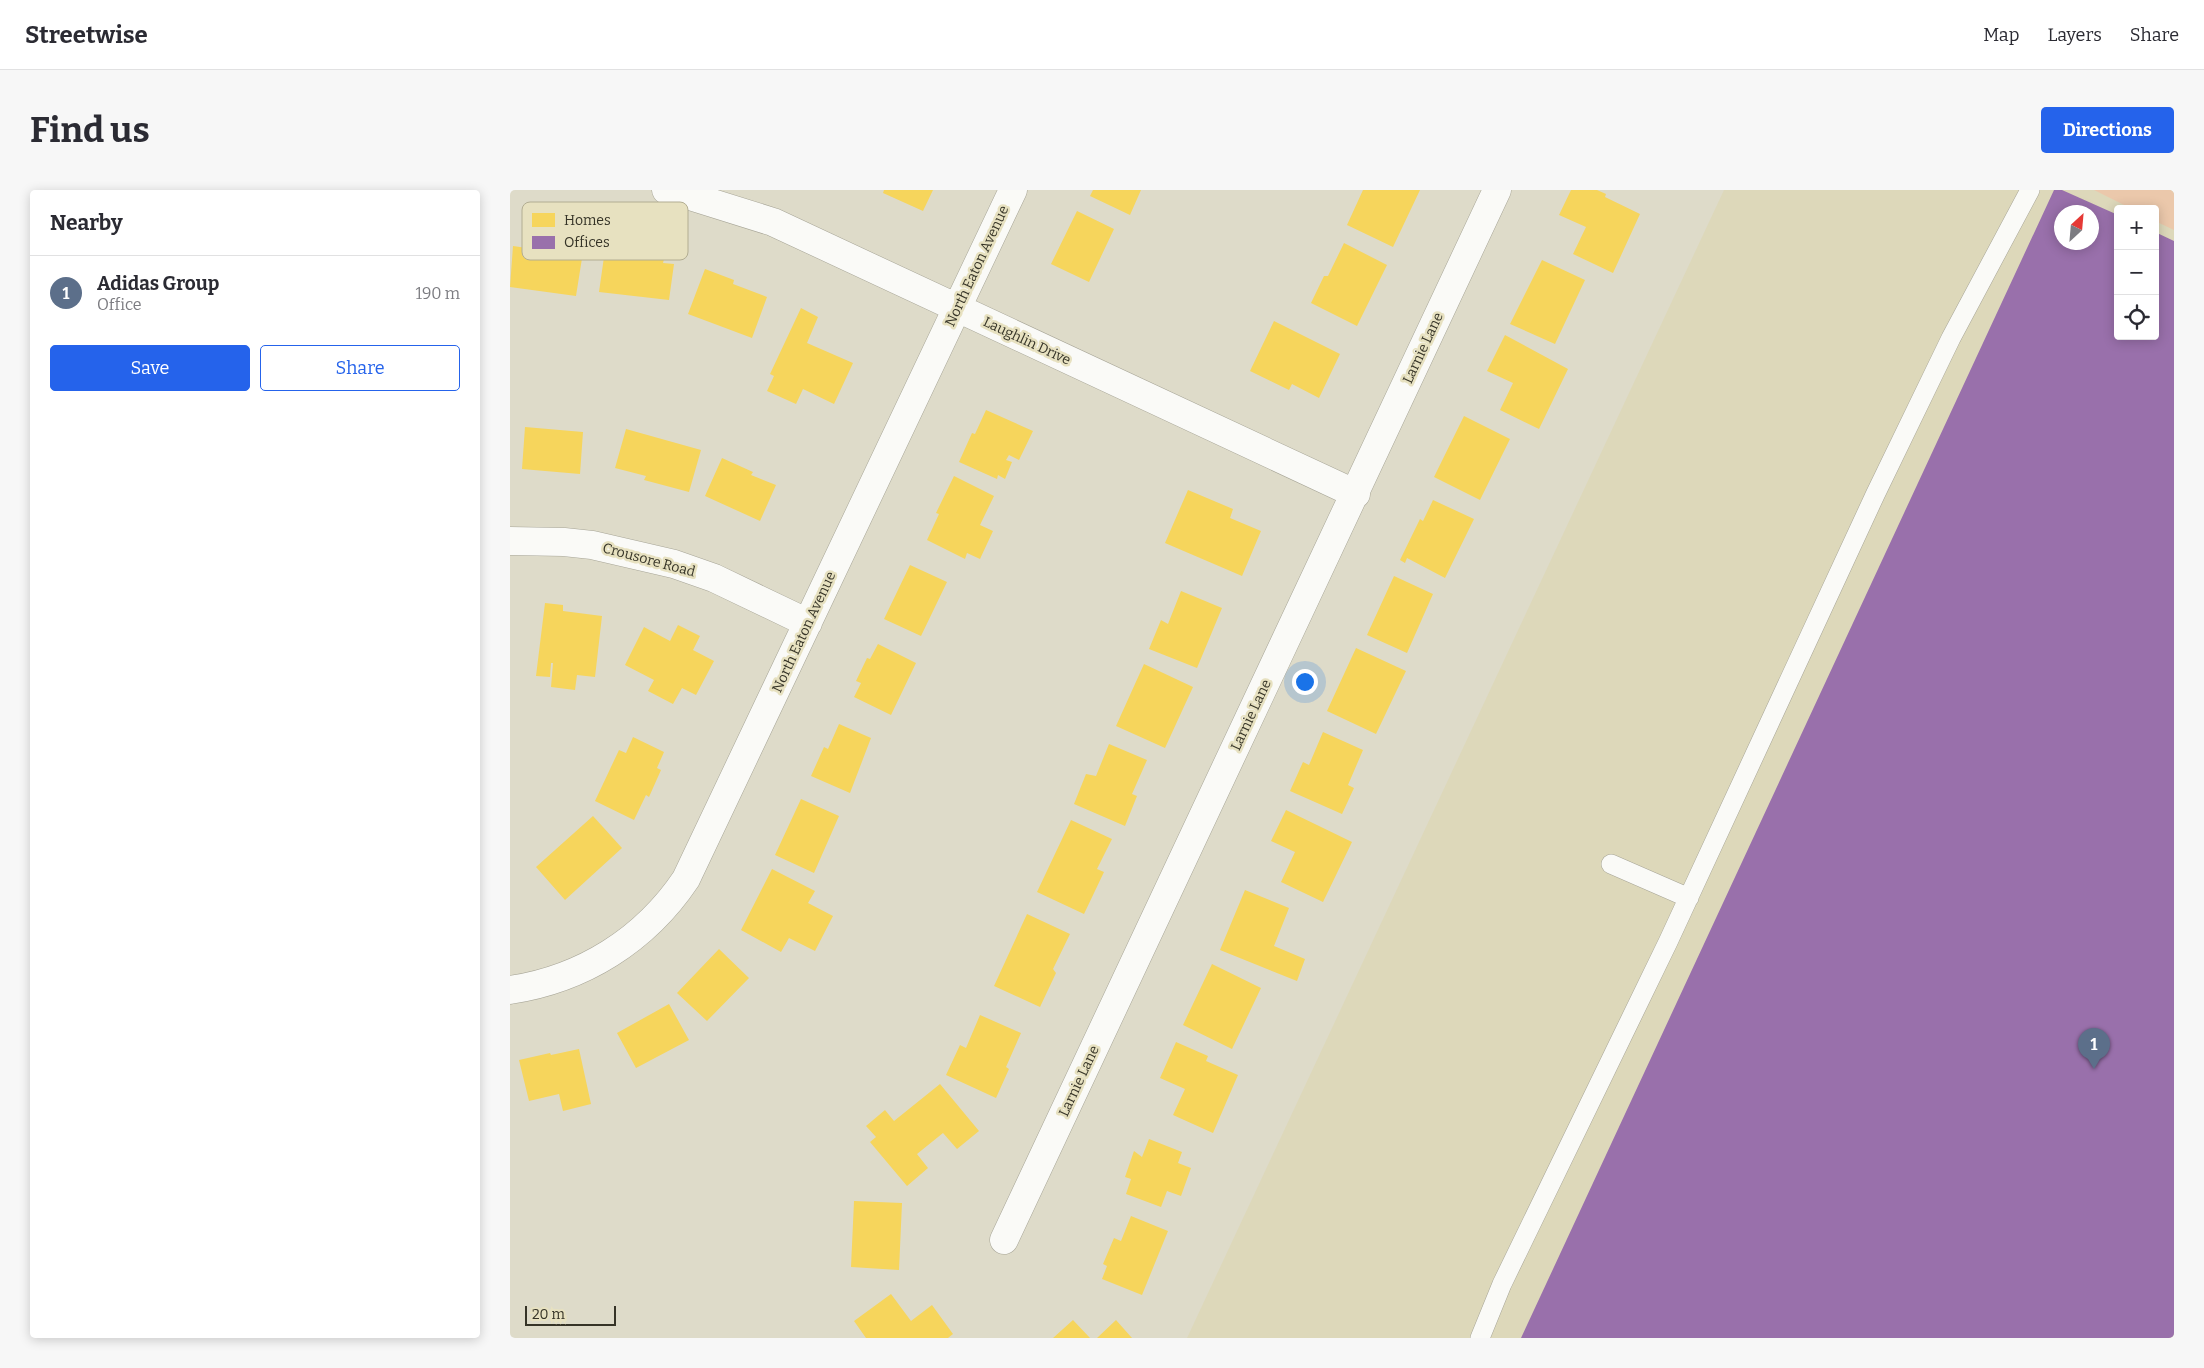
<!DOCTYPE html>
<meta charset="utf-8">
<style>
:root{--surface:#fff;--page:#f7f7f7;--text:#2b2b33;--muted:#7c7c81;--line:#e1e1e2;--accent:#2563eb}
body{margin:0;font-family:Bitter,serif;background:var(--page);color:var(--text)}
.controls{position:absolute;right:15px;top:15px;display:grid;overflow:hidden;border-radius:5px;box-shadow:0 2px 12px #0003}
.controls button{width:45px;height:45px;display:grid;place-items:center;padding:0;border:0;border-bottom:1px solid var(--line);background:var(--surface);color:var(--text);font:25px sans-serif}
.compass{position:absolute;left:1544px;top:15px;width:45px;height:45px;border-radius:50%;background:var(--surface);box-shadow:0 2px 12px #0003;rotate:26deg}
.scale{position:absolute;left:15px;bottom:12px;width:91px;box-sizing:border-box;padding-left:5px;border:2px solid #363427;border-top:0;font-size:14px;line-height:18px;white-space:nowrap;color:#363427;-webkit-text-stroke:4px #e7e1c0;paint-order:stroke}
.you{position:absolute;left:794px;top:491px;width:18px;height:18px;margin:-12px;border:4px solid #fff;border-radius:50%;background:#1a73e8;box-shadow:0 0 0 8px #1a73e833}
.badge{display:grid;place-items:center;width:32px;height:32px;border-radius:50%;background:var(--accent);color:#fff;font-size:16px;font-weight:700}
.pin{position:absolute;translate:-50% -41px;filter:drop-shadow(0 1px 2px #0008)}
.pin::after{content:'';position:absolute;top:26px;width:18px;height:15px;background:inherit;clip-path:polygon(0 0,100% 0,50% 100%)}
.list{margin:0;padding:0;list-style:none}
h2{display:flex;justify-content:space-between;align-items:center;height:65px;margin:0;padding:0 20px;font-size:21px}
h2 small{font-size:16px;font-weight:400;color:var(--muted)}
.list li{display:grid;grid-template-columns:32px 1fr auto;gap:15px;align-items:center;box-sizing:border-box;height:75px;padding:0 20px;border-top:1px solid var(--line)}
.list b{display:block;font-size:19px;white-space:nowrap}
.list p{margin:0;font-size:16px;white-space:nowrap;color:var(--muted)}
.list em{font-size:16px;font-style:normal;color:var(--muted)}
.actions{display:flex;gap:10px;padding:15px 20px}
.actions a{flex:1;padding:11px 0;border:1px solid var(--accent);border-radius:5px;text-align:center;font-size:18px;color:var(--accent)}
.actions .main{background:var(--accent);color:#fff}
.icon{flex:none;width:28px;height:28px;fill:none;stroke:currentColor;stroke-width:2;stroke-linecap:round;stroke-linejoin:round}
.map{position:relative;flex:none;width:1664px;height:1148px;overflow:hidden;border-radius:5px}
header{display:flex;align-items:center;gap:30px;box-sizing:border-box;height:70px;padding:0 25px;background:var(--surface);border-bottom:1px solid var(--line)}
header strong{font-size:24px}
nav{display:flex;gap:28px;margin-inline-start:auto;font-size:18px}
.intro{display:flex;align-items:center;justify-content:space-between;box-sizing:border-box;height:120px;padding:0 30px}
h1{margin:0;font-size:35px}
.button{padding:12px 22px;border-radius:5px;background:var(--accent);color:#fff;font-size:18px;font-weight:700}
main{display:flex;gap:30px;padding:0 30px}
aside{flex:1;background:var(--surface);border-radius:5px;box-shadow:0 2px 12px #0003}
.map>svg:first-child{display:block}
</style>
<header>
<strong>Streetwise</strong>
<nav><a>Map</a><a>Layers</a><a>Share</a></nav>
</header>
<div class="intro"><h1>Find us</h1><a class="button">Directions</a></div>
<main>
<aside>
<h2>Nearby<small></small></h2>
<ul class="list">
<li><span class="badge" style="background:#5c6f8a">1</span><div><b>Adidas Group</b><p>Office</p></div><em>190 m</em></li>
</ul>
<div class="actions"><a class="main">Save</a><a>Share</a></div>
</aside>
<div class="map">
<svg width="1664" height="1148" viewBox="0 0 1664 1148">
<rect width="100%" height="100%" fill="#dedbc9"/>
<path fill="#ddd8ba" fill-rule="evenodd" d="M 1214,0 L 1664,0 L 1664,1148 L 677,1148 ZM 1608,19 L 1645,19 L 1645,146 L 1608,146 ZM 1552,22 L 1582,22 L 1582,52 L 1552,52 Z"/>
<path fill="#ebc8ab" d="M 1584,0 L 1664,0 L 1664,40 L 1645,31 L 1645,19 L 1622,19 Z"/>
<path fill="#f6d55c" d="M 374,0 L 423,0 L 413,21 L 373,3 Z
M 583,0 L 631,0 L 620,25 L 580,6 Z
M 853,0 L 910,0 L 883,57 L 837,35 Z
M 1061,0 L 1087,0 L 1096,4 L 1095,7 L 1130,24 L 1103,83 L 1063,64 L 1076,37 L 1049,25 Z
M 567,21 L 604,39 L 579,92 L 541,74 Z
M 834,53 L 877,75 L 847,136 L 801,113 L 814,86 L 818,86 Z
M 3,56 L 31,60 L 31,56 L 73,62 L 66,106 L 0,97 Z
M 95,60 L 154,69 L 153,73 L 164,74 L 159,110 L 89,102 Z
M 1032,70 L 1075,90 L 1045,154 L 1000,134 Z
M 195,79 L 224,90 L 223,94 L 257,107 L 242,148 L 178,124 Z
M 291,118 L 308,127 L 297,153 L 343,173 L 324,214 L 293,199 L 286,214 L 257,201 L 264,186 L 260,184 Z
M 764,131 L 830,164 L 809,208 L 782,194 L 779,200 L 740,181 Z
M 995,145 L 1058,179 L 1029,239 L 990,220 L 1003,193 L 977,181 Z
M 476,220 L 523,241 L 509,270 L 499,265 L 496,270 L 502,272 L 495,289 L 488,285 L 487,289 L 449,272 L 462,243 L 465,244 Z
M 954,226 L 1000,249 L 970,310 L 924,287 Z
M 15,237 L 73,242 L 70,284 L 12,279 Z
M 116,239 L 191,260 L 179,302 L 134,290 L 136,286 L 105,278 Z
M 212,268 L 243,282 L 241,285 L 266,295 L 250,331 L 195,306 Z
M 444,286 L 484,306 L 470,335 L 483,341 L 470,369 L 457,363 L 455,369 L 417,350 L 429,324 L 426,323 Z
M 678,300 L 723,319 L 720,328 L 751,341 L 732,386 L 655,353 Z
M 923,310 L 964,329 L 935,388 L 897,368 L 895,373 L 890,370 L 910,329 L 913,331 Z
M 400,375 L 437,392 L 411,446 L 374,429 Z
M 884,386 L 923,404 L 897,463 L 857,445 Z
M 671,401 L 712,418 L 687,478 L 639,459 L 651,430 L 658,434 Z
M 35,413 L 53,415 L 53,421 L 92,426 L 85,487 L 67,485 L 65,500 L 41,497 L 43,473 L 41,473 L 40,487 L 26,486 Z
M 168,435 L 190,446 L 183,460 L 204,471 L 186,505 L 172,498 L 163,514 L 138,501 L 144,490 L 115,475 L 134,437 L 160,451 Z
M 368,454 L 406,473 L 381,525 L 344,507 L 351,493 L 346,491 L 357,468 L 360,469 Z
M 846,458 L 896,481 L 866,544 L 817,521 Z
M 634,474 L 683,497 L 655,558 L 606,536 Z
M 329,534 L 361,548 L 340,603 L 301,586 L 314,557 L 318,559 Z
M 813,542 L 853,560 L 838,595 L 844,598 L 832,624 L 780,601 L 793,572 L 799,575 Z
M 123,547 L 154,562 L 147,578 L 151,580 L 139,607 L 136,605 L 124,630 L 85,611 L 109,560 L 116,563 Z
M 599,554 L 637,570 L 622,604 L 627,606 L 615,636 L 564,614 L 576,584 L 586,586 Z
M 291,609 L 329,626 L 304,683 L 265,665 Z
M 776,620 L 842,652 L 813,712 L 771,692 L 785,662 L 761,651 Z
M 83,626 L 112,658 L 55,710 L 26,677 Z
M 561,630 L 602,649 L 587,679 L 594,682 L 574,724 L 527,702 Z
M 262,679 L 305,701 L 298,713 L 323,726 L 305,761 L 279,748 L 271,762 L 231,740 Z
M 735,700 L 779,718 L 764,756 L 795,769 L 787,791 L 710,760 Z
M 517,724 L 560,744 L 543,779 L 546,783 L 530,817 L 484,796 Z
M 209,759 L 239,788 L 197,831 L 167,803 Z
M 702,774 L 751,798 L 722,859 L 673,835 Z
M 159,814 L 179,850 L 126,878 L 107,843 Z
M 470,825 L 511,843 L 496,877 L 499,879 L 486,908 L 436,885 L 450,855 L 456,858 Z
M 666,852 L 698,866 L 696,871 L 728,885 L 703,943 L 663,925 L 675,899 L 650,888 Z
M 69,859 L 81,914 L 53,921 L 49,904 L 19,911 L 9,870 L 40,863 L 41,865 Z
M 430,894 L 469,941 L 447,959 L 433,943 L 407,964 L 418,978 L 397,996 L 360,952 L 366,947 L 356,936 L 375,920 L 384,931 Z
M 639,949 L 672,962 L 668,973 L 681,978 L 671,1006 L 657,1001 L 651,1017 L 616,1004 L 621,989 L 615,987 L 624,961 L 632,967 Z
M 344,1011 L 392,1013 L 389,1080 L 341,1077 Z
M 621,1026 L 658,1041 L 632,1105 L 592,1089 L 597,1076 L 593,1074 L 604,1048 L 611,1051 Z
M 381,1104 L 401,1131 L 422,1115 L 443,1144 L 438,1148 L 356,1148 L 344,1131 Z
M 563,1130 L 580,1148 L 543,1148 Z
M 606,1130 L 622,1148 L 587,1148 Z"/>
<path fill="#9970ab" fill-rule="evenodd" d="M 1544,0 L 1552,0 L 1608,25 L 1608,146 L 1645,146 L 1645,42 L 1664,51 L 1664,1148 L 1011,1148 ZM 1552,22 L 1582,22 L 1582,52 L 1552,52 Z"/>
<g fill="none" stroke-linecap="round" stroke-linejoin="round">
<defs>
<path id="service" d="M 1101,674 L 1179,708
M 970,1148 L 992,1094 L 1158,752 L 1365,305 L 1441,148 L 1520,0"/>
<path id="minor" d="M 156,0 L 167,2 L 263,32 L 846,304
M 0,351 L 54,352 L 82,355 L 164,374 L 204,388 L 298,433
M 0,800 C 73,789 135,750 176,689 L 503,0
M 494,1050 L 987,0"/>
</defs>
<use href="#service" stroke="#a7a597" stroke-width="20"/>
<use href="#minor" stroke="#a7a597" stroke-width="29"/>
<use href="#service" stroke="#fafaf7" stroke-width="19"/>
<use href="#minor" stroke="#fafaf7" stroke-width="28"/>
</g>
<g text-anchor="middle" dominant-baseline="central" stroke-width="5" stroke-linejoin="round" paint-order="stroke">
<g font-size="14" fill="#363427" stroke="#e7e1c0">
<text transform="translate(467 76) rotate(-65)">North Eaton Avenue</text>
<text transform="translate(517 151) rotate(25)">Laughlin Drive</text>
<text transform="translate(913 158) rotate(-65)">Larnie Lane</text>
<text transform="translate(139 370) rotate(15)">Crousore Road</text>
<text transform="translate(294 442) rotate(-65)">North Eaton Avenue</text>
<text transform="translate(741 525) rotate(-65)">Larnie Lane</text>
<text transform="translate(569 891) rotate(-65)">Larnie Lane</text>
</g>
</g>
<rect x="12" y="12" width="166" height="58" rx="8" fill="#e7e1c0" stroke="#b2ad92" stroke-width="1"/>
<rect x="22" y="23" width="23" height="14" fill="#f6d55c"/>
<rect x="22" y="46" width="23" height="13" fill="#9970ab"/>
<g font-size="14" fill="#363427">
<text x="54" y="35">Homes</text>
<text x="54" y="57">Offices</text>
</g>
</svg>
<div class="controls">
<button>+</button>
<button>−</button>
<button><svg class="icon" aria-label="locate" viewBox="0 0 24 24"><circle cx="12" cy="12" r="6"/><path d="M12 2v4M12 18v4M2 12h4M18 12h4"/></svg></button>
</div>
<svg class="compass" viewBox="-18 -18 36 36"><path d="M0-13l5 13h-10z" fill="#e53935"/><path d="M0 13l5-13h-10z" fill="#7c7c81"/></svg>
<div class="scale">20 m</div>
<div class="you"></div>
<div class="pin badge" style="left:1584px;top:879px;background:#5c6f8a">1</div>
</div>
</main>
